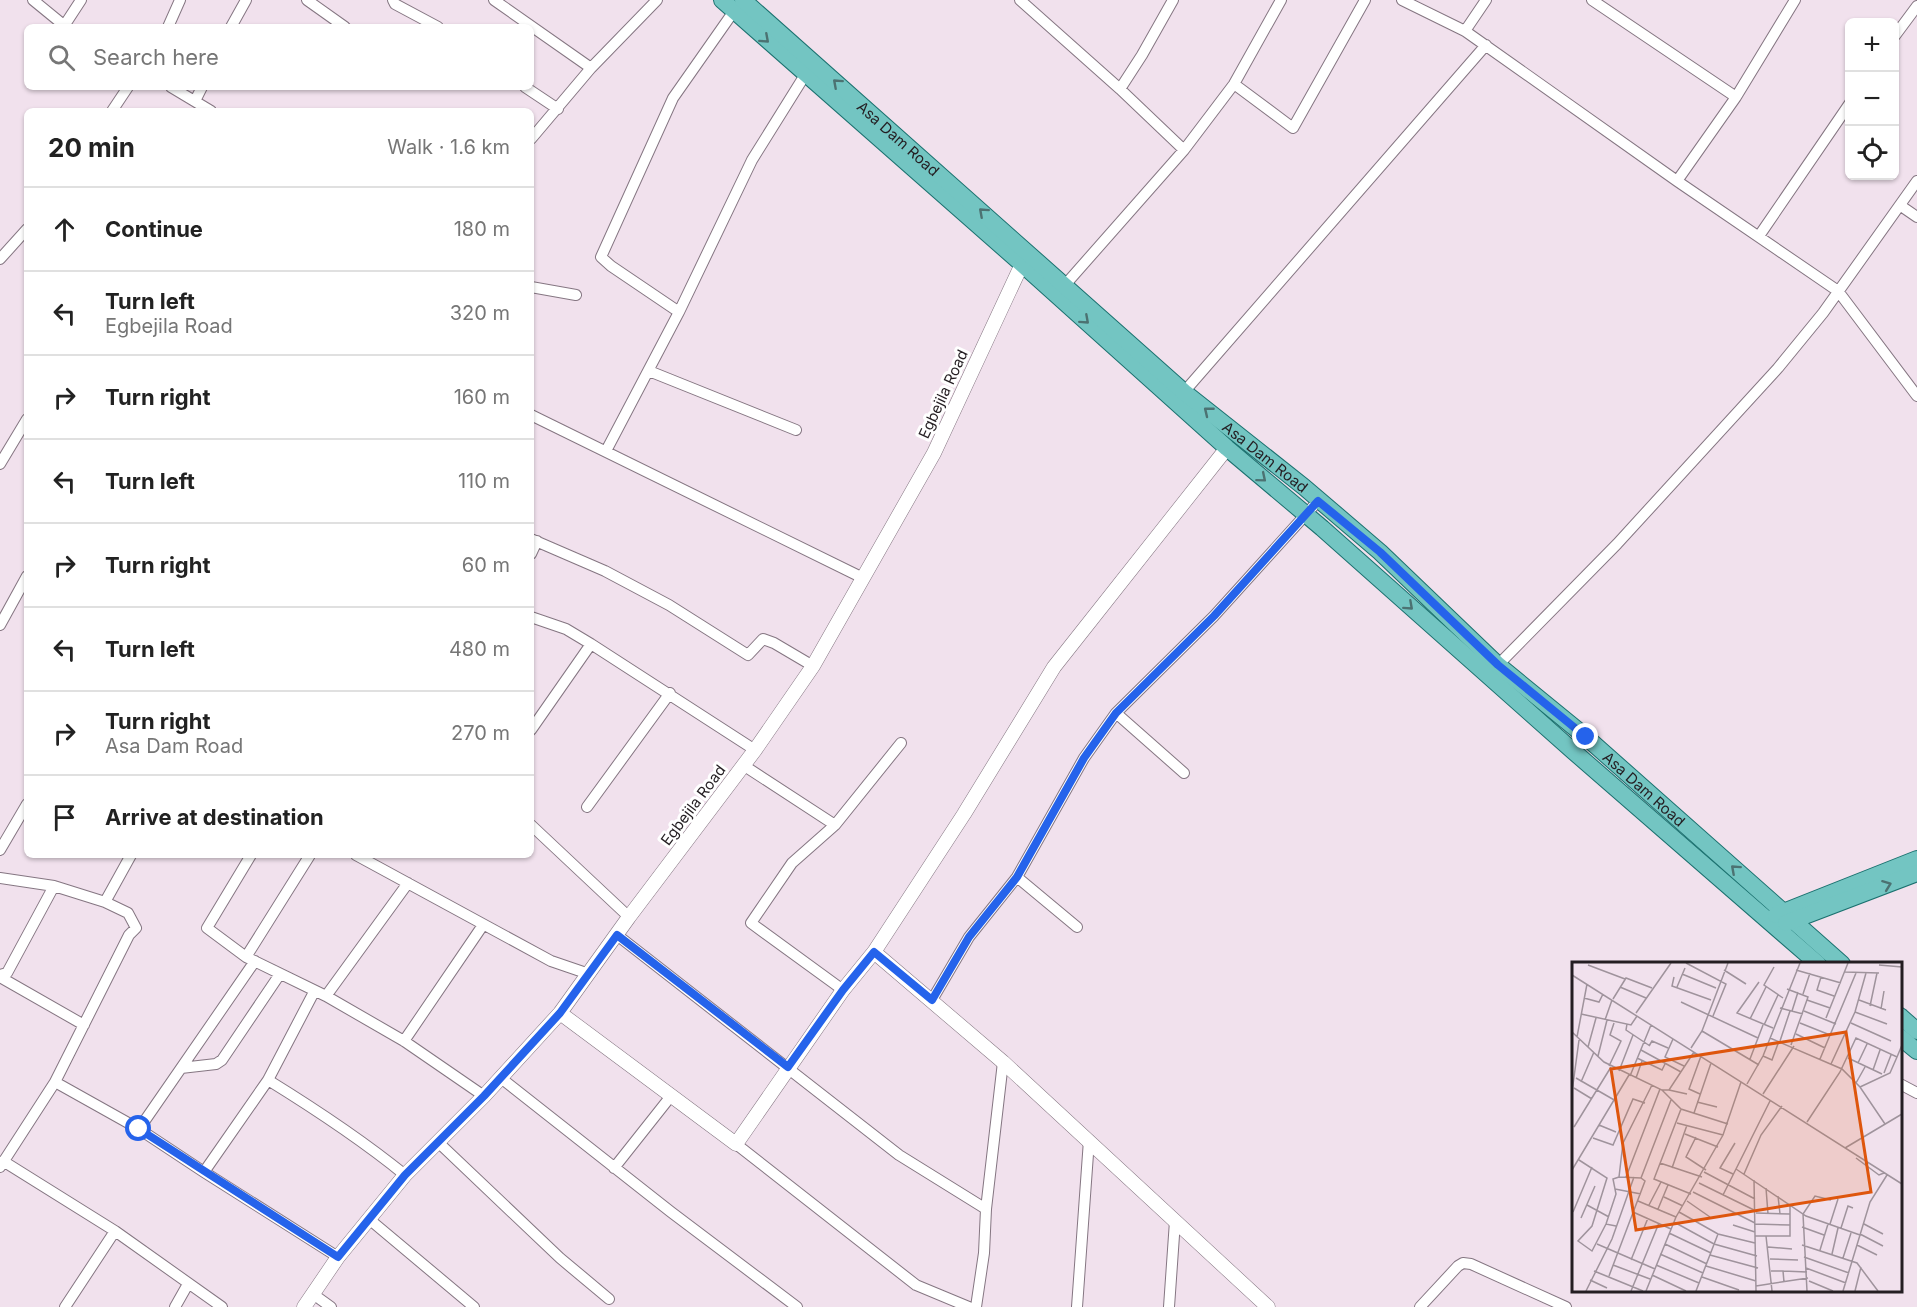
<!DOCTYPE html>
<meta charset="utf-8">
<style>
:root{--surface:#fff;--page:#f2f2f2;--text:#222;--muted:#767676;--line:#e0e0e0}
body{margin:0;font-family:Inter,sans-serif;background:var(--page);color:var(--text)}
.controls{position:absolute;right:18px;top:18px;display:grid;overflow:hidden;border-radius:9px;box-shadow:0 2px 4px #0004}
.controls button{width:54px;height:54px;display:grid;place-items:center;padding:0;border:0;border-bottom:2px solid var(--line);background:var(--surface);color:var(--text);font:30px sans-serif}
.stop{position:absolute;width:18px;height:18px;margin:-14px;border:4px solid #2563eb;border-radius:50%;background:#fff}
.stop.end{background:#2563eb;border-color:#fff;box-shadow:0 2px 6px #0008}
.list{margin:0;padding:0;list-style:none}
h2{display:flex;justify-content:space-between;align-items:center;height:78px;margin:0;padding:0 24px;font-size:26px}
h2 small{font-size:20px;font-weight:400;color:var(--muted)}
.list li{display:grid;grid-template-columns:39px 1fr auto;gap:18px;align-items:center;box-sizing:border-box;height:84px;padding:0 24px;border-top:2px solid var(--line)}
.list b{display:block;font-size:22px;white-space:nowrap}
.list p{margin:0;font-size:20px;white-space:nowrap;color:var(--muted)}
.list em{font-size:20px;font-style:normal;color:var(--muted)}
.icon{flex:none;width:33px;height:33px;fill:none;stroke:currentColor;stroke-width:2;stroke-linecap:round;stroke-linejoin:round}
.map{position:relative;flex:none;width:1917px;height:1307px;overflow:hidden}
.search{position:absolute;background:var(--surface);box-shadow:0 2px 4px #0004;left:24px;top:24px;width:510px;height:66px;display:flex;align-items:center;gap:15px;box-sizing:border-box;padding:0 21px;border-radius:9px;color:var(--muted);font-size:22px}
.panel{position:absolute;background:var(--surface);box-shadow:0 2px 4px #0004;left:24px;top:108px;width:510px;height:750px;border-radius:9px}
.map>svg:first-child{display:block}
</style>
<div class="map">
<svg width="1917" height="1307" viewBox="0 0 1917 1307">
<rect width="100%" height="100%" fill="#f1e1ed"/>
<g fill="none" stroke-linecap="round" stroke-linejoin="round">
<defs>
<path id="minor" d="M 33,0 L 66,27
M 307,0 L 345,27
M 393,0 L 395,4 L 438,27
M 494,0 L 591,68
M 1020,0 L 1120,89 L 1184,150
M 1402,0 L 1465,31 L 1677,181 L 1838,291 L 1917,396
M 1592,0 L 1736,97
M 64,26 L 81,0
M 168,27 L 180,0
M 231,27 L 246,0
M 1465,31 L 1486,0
M 1894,37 L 1917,6
M 1234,84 L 1293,128 L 1365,0
M 171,87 L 211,111
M 525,87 L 558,109
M 1120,89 L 1142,55 L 1173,0
M 195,101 L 202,87
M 112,111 L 128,87
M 531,139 L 591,68 L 657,0
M 1677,181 L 1736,97 L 1795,0
M 1901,206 L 1917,217
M 1759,236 L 1850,103
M 0,259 L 27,229
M 1065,285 L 1184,150 L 1234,84 L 1281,0
M 531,287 L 576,295
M 679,312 L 611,266 L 601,257 L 673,98 L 734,11
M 649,371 L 796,430
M 1184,392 L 1486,45
M 531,415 L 863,578
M 606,451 L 679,312 L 752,160 L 805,75
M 0,464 L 27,419
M 531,539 L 605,571 L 669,605 L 748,655 L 763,639 L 774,643 L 813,666
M 531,554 L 537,541
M 531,617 L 566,629 L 591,644 L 755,750
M 0,625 L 27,576
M 1498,665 L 1617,544 L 1778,368 L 1823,313 L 1917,181
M 1116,713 L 1184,773
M 531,730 L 591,644
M 743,765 L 835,825
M 587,807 L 670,693
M 531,825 L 629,917
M 0,850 L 27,804
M 251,855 L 207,928 L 246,957 L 326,996 L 404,1041 L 484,1096
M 356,855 L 551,961 L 589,974
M 1017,877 L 1077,927
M 0,878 L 54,886 L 105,902 L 131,855
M 617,935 L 899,1155 L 986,1209
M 246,957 L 310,855
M 0,975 L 7,973 L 54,886
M 0,977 L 84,1025
M 843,990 L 751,923 L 792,863 L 835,825 L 901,743
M 326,996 L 408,883
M 932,1000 L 969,937 L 1017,877 L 1084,758 L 1116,713 L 1214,616 L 1318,501
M 404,1041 L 483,925
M 181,1068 L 216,1064 L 222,1060 L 280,974
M 501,1078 L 671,1212 L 797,1307
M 268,1080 C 315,1109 362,1140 405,1175
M 55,1082 L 139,1129 L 204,1172 L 338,1257
M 1900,1084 L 1917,1093
M 139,1129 L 255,961
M 439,1143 L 560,1258 L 609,1299
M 736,1144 L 916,1285 L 969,1307
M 3,1161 L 115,1231 L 222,1307
M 0,1167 L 55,1082 L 129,935 L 136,928 L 128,913 L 105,902
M 614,1168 L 671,1096
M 204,1172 L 268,1080 L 314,992
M 369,1219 L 474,1307
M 313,1294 L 331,1307
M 65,1307 L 115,1231
M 175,1307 L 188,1284
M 976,1307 L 984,1253 L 986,1209 L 1003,1062
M 1077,1307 L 1089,1140
M 1169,1307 L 1175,1221
M 1420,1307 L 1458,1266 L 1463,1263 L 1471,1264 L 1566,1307"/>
<path id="tertiary" d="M 874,952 L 1003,1062 L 1268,1307
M 560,1013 L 736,1144 L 843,990 L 874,952 L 964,814 L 1054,667 L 1227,448
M 304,1307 L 338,1257 L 405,1175 L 484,1096 L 560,1013 L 629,917 L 755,750 L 813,666 L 934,453 L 1022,264"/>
<g id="primary">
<path d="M 722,0 L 1022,264 L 1227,448 L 1322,528 L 1573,751 L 1818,964"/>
<path id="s1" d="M 743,0 L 1184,392 L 1304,487 L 1380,552 L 1498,665 L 1586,737 L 1842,964"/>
<path d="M 1776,915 L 1917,859"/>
<path d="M 1786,923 L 1917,873"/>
<path d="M 1900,1016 L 1917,1031"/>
<path d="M 1900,1037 L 1917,1051"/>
</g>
</defs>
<use href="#minor" stroke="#857682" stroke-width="12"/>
<use href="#tertiary" stroke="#857682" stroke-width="15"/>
<use href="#primary" stroke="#1b716f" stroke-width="18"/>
<use href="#minor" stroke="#fff" stroke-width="10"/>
<use href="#tertiary" stroke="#fff" stroke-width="14"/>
<use href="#primary" stroke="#73c5c2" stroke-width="16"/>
</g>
<defs><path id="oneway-chevron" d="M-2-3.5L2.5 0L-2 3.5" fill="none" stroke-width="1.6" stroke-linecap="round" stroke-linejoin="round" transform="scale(1.5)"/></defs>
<g stroke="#4c7272">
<use href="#oneway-chevron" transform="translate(765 39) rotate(42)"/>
<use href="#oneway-chevron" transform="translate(837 83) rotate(-138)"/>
<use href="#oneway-chevron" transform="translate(983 212) rotate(-138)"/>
<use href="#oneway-chevron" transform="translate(1085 320) rotate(42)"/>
<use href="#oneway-chevron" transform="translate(1208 411) rotate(-141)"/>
<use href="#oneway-chevron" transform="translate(1262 478) rotate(40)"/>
<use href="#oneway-chevron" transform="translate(1409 606) rotate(42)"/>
<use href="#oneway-chevron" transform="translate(1735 869) rotate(-138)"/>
<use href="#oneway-chevron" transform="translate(1887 885) rotate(-21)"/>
</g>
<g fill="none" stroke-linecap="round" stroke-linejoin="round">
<path stroke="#2563eb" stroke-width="8" d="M 139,1129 L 338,1257 L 405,1175 L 484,1096 L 560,1013 L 617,935 L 788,1067 L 843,990 L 874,952 L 932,1000 L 969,937 L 1017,877 L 1084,758 L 1116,713 L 1214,616 L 1318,501 L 1380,552 L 1498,665 L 1586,737"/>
</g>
<g text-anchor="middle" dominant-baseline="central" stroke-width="6" stroke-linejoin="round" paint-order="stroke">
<g font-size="15" fill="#241e22" stroke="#fff">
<text stroke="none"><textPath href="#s1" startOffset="208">Asa Dam Road</textPath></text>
<text transform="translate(943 394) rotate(-65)">Egbejila Road</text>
<text stroke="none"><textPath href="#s1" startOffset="694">Asa Dam Road</textPath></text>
<text stroke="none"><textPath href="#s1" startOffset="1198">Asa Dam Road</textPath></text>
<text transform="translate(693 805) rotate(-53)">Egbejila Road</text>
</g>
</g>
<g transform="translate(1572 962)">
<rect width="330" height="330" fill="#f1e1ed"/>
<path fill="none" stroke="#9f939c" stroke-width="1.5" d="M 114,1 L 154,22 L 141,54M 16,3 L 53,17M 307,3 L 330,5M 202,5 L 192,23 L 211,36M 152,8 L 174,22M 224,8 L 269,21M 273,10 L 307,11M 110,12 L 144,26M 0,13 L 330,222M 102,15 L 100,24 L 139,38M 249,15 L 245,28 L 262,34M 187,20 L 165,51 L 201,66M 48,25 L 74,36M 105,25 L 113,6M 215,27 L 236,35 L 219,83M 231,32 L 238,11M 12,36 L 27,40 L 31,32M 41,37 L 54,16 L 80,26M 235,38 L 258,46M 287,38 L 314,48M 109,40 L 186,76M 298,44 L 305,11M 208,46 L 231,52M 309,47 L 312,29M 220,49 L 226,30M 232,49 L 264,62M 283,50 L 315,62M 64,51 L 99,1M 9,52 L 59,63 L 65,54M 254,56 L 276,1M 178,57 L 194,25M 33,58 L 40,38M 228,61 L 258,73M 279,61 L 319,79M 55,62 L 54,68 L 78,84M 192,63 L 206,33M 130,69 L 187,103M 0,70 L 32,100 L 90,128 L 109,147 L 156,162M 224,72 L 253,86M 5,75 L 15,22M 198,76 L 270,107 L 288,125 L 313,162M 101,77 L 93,95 L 112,104M 208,79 L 218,49M 77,84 L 80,79 L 96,86M 16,85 L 24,56M 119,86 L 130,69 L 156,1M 69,88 L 109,110M 26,94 L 35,58M 191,94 L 200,98 L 207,79M 65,96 L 90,108 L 93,102M 276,96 L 310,112M 178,97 L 191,63M 248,97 L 284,11M 286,101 L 295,82M 259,102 L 283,50 L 294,11M 37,104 L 49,79 L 38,73 L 42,61M 301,108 L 308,88M 47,109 L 61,73M 312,111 L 319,93M 58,114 L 79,63M 4,116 L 44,139M 64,116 L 70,99M 9,120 L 22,90M 284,121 L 293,105M 175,122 L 191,94 L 228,1M 80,123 L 51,181 L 47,215 L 69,216 L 99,138M 288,125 L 318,111 L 325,95M 2,126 L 20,137M 90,128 L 97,128 L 122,90M 97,128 L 115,132M 0,130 L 7,78M 128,132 L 117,127 L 129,94M 191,132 L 222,84M 125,140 L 145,145M 109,147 L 82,217 L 119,232M 122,151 L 139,101M 235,160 L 268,110 L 284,76 L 325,95 L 330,83M 105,161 L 151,173M 27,163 L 44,170M 2,165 L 39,105M 113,172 L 146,185M 124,175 L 114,195 L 134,208M 21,176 L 41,183 L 61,137 L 73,141M 273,186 L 330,152M 284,196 L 307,213 L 312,211M 7,198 L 35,216 L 20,264 L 6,279 L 20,289 L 34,262 L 44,264M 88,201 L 130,215M 100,206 L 115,163M 164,207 L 234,254 L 288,273M 0,208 L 57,113M 132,210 L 183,237M 161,212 L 148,206 L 163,181M 172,212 L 189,173 L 210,144M 54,215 L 88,127M 182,218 L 184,329M 127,221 L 184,249M 194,226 L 196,252M 43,227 L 69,232M 121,230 L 183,261M 151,233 L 198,139M 206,234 L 208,252M 92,235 L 111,244M 66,239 L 104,255M 115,239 L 138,255M 15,243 L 37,255M 77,243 L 89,220M 86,247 L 96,223M 1,250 L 20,205M 61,250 L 99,267M 107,250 L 146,272 L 183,281M 184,251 L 218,252M 9,256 L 23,224M 102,260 L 142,282 L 185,294M 34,262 L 44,232 L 41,217 L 47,215M 183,262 L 218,263M 258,262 L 266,237M 292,262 L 311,272M 161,263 L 183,270M 230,265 L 252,273M 269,266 L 276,244 L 281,246M 97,271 L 139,291M 288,272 L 311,284M 183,274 L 218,274 L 218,242M 194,274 L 200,329M 25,282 L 83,307M 93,282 L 135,302M 230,283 L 285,301 L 306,329M 285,283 L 305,293M 196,285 L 220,287M 248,288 L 256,262M 88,292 L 131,311M 260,292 L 266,266M 138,293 L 186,306M 232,295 L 277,311M 271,296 L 279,271M 198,297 L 226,298M 59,298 L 76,256M 41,303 L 78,317M 84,303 L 127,321M 134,304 L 184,319M 234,306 L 274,321M 22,309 L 71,329M 199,309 L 211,309 L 212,320M 211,309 L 235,310M 80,313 L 114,329M 37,314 L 73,219 L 69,216M 130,315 L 167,328M 18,318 L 35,326M 237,319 L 261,329M 184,324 L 236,316M 14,329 L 40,277 L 62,215M 59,329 L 87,261M 74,329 L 104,255 L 151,173 L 169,120M 124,329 L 146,272M 235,329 L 231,252 L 243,234 L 259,238M 271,329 L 298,240 L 315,213M 283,329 L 289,305"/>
<path fill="#de560d" fill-opacity="0.15" stroke="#de560d" stroke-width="3" d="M 274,70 L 299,230 L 64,268 L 39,107 Z"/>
<rect width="330" height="330" fill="none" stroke="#241e22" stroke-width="3"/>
</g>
</svg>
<div class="controls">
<button>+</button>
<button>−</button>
<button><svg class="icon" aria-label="locate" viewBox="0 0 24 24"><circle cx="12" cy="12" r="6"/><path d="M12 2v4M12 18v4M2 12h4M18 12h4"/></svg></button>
</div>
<div class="stop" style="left:139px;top:1129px"></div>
<div class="stop end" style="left:1586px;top:737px"></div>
<div class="search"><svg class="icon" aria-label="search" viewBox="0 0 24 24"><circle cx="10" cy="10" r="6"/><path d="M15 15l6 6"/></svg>Search here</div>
<section class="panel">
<h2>20 min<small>Walk · 1.6 km</small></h2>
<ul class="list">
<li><svg class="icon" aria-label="ahead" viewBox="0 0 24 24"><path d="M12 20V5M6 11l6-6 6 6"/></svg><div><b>Continue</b></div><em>180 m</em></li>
<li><svg class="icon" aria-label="left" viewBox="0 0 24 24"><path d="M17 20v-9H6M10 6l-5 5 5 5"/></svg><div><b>Turn left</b><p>Egbejila Road</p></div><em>320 m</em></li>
<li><svg class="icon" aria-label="right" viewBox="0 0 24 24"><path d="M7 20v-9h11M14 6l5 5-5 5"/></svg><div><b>Turn right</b></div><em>160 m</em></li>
<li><svg class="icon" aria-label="left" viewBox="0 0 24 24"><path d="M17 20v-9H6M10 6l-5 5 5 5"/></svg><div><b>Turn left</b></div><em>110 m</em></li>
<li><svg class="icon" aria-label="right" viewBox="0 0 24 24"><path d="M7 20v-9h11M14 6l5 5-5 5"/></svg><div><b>Turn right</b></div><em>60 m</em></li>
<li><svg class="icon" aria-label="left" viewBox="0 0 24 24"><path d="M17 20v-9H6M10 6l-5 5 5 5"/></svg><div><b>Turn left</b></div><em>480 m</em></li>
<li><svg class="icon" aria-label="right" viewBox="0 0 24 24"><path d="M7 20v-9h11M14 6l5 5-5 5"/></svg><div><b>Turn right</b><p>Asa Dam Road</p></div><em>270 m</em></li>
<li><svg class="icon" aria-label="arrive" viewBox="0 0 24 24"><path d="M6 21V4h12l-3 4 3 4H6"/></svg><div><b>Arrive at destination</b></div></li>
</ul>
</section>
</div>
